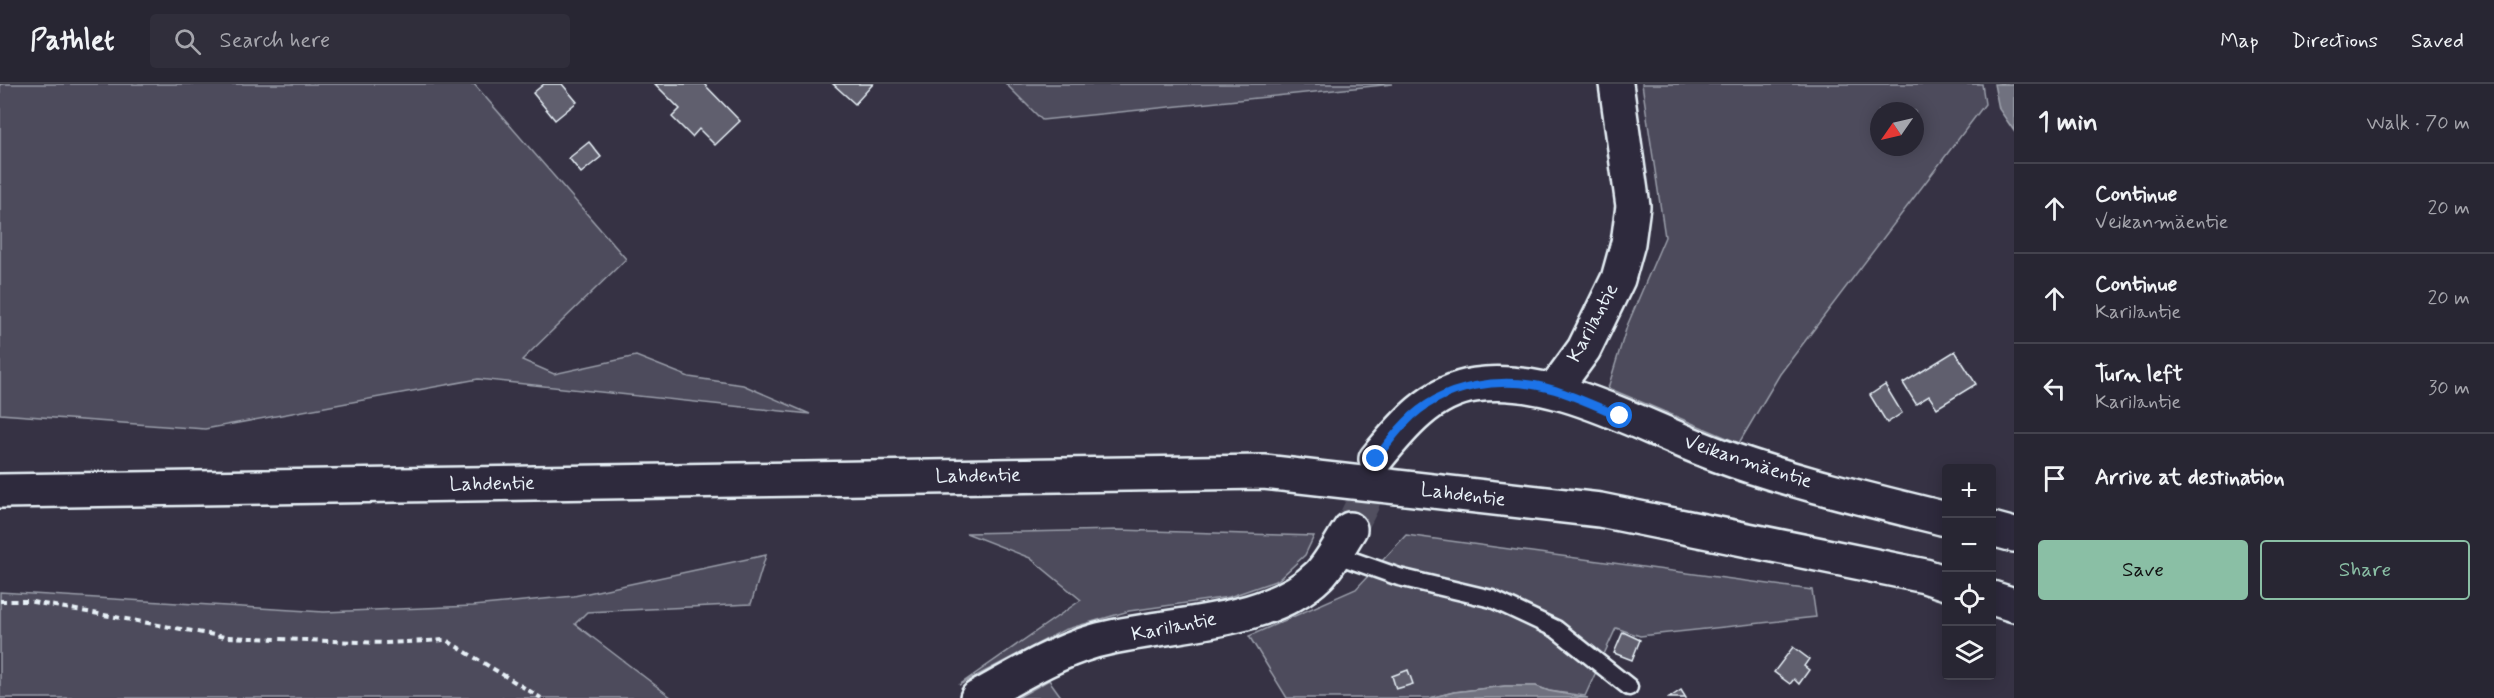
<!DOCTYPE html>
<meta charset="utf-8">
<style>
:root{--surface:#282633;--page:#302e3b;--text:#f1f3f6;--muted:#a5a5ac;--line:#44434e;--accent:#8abfa5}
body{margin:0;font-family:Mynerve,sans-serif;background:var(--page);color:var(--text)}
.controls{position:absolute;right:18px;bottom:18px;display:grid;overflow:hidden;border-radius:6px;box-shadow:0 3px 15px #0003}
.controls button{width:54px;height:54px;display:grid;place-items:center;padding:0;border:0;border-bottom:2px solid var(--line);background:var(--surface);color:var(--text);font:30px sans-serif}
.compass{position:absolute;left:1870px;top:18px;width:54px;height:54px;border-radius:50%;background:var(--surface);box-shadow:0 3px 15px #0003;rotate:236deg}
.stop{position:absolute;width:18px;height:18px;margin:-14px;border:4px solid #1a73e8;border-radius:50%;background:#fff}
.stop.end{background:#1a73e8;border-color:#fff;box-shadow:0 2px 6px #0008}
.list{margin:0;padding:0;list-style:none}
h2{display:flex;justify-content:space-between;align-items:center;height:78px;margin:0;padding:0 24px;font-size:26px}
h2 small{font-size:20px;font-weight:400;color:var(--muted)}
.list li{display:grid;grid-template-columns:39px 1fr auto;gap:18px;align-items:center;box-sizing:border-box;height:90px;padding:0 24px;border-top:2px solid var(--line)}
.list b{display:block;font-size:22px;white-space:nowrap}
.list p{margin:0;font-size:20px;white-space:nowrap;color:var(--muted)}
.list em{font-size:20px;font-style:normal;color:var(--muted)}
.actions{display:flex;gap:12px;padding:18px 24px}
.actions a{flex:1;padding:14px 0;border:2px solid var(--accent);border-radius:6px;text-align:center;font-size:21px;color:var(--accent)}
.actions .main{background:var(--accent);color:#111}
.icon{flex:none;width:33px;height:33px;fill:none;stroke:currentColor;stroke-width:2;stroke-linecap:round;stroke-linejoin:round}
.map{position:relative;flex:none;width:2014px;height:614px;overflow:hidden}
header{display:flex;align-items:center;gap:36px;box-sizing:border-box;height:84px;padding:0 30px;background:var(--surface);border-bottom:2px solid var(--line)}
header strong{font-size:28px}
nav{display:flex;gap:33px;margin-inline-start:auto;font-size:21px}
.search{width:420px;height:54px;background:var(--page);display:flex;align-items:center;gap:15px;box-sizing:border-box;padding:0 21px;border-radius:6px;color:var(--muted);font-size:22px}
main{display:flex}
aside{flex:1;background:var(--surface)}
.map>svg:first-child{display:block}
</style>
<header>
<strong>Pathlet</strong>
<div class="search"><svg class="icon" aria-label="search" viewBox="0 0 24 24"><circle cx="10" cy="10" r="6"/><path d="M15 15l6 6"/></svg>Search here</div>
<nav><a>Map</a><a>Directions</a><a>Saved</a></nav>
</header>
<main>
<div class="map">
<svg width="2014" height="614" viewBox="0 0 2014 614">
<rect width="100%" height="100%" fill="#363244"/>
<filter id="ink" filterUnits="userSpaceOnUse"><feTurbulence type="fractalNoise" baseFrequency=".0167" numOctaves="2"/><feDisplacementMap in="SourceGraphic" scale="12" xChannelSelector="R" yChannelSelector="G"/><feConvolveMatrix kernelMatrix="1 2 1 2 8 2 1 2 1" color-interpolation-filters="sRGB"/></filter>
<g filter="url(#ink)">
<path fill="#4d4b5c" stroke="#9a9eaa" stroke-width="1.5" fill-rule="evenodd" d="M 0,0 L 474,0 L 626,175 L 522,276 L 554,290 L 636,272 L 689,293 L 743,301 L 810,330 L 478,295 L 205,345 L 0,330 Z
M 1006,0 L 1393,0 L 1042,36 Z
M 1642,0 L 1982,0 L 1985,20 L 1780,290 L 1739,359 L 1608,304 L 1627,242 L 1665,153 ZM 1879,27 L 1915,27 L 1915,63 L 1879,63 Z
M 1119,446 L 1314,452 L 1305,471 L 1278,496 L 1229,513 L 1129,527 L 1064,546 L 959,601 L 1081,516 L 1030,474 L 966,449 Z
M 1406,451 L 1812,506 L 1816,533 L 1640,552 L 1616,544 L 1585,612 L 1549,607 L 1536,602 L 1505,602 L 1454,608 L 1430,614 L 1287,614 L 1249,552 L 1356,505 Z
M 766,471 L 751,520 L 587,528 L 575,540 L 672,614 L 0,614 L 0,508 L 324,528 L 473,522 L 574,512 Z
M 1049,596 L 1062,614 L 1017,614 Z"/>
<path fill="#70717f" stroke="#a0a4af" stroke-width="1.5" d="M 1994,0 L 2014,0 L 2014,47 L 1999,25 Z
M 1505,602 L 1536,602 L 1549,607 L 1588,614 L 1430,614 L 1454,608 Z"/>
<path fill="#605e6e" stroke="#e8f1f8" stroke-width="1.5" d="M 544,0 L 562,0 L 577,18 L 555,36 L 533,9 Z
M 655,0 L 704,0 L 740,37 L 715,61 L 699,45 L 692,53 L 672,33 L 680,25 Z
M 833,0 L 873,0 L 855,20 Z
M 589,58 L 601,73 L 581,89 L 569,74 Z
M 1955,267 L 1976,300 L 1937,324 L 1929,312 L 1916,320 L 1903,299 Z
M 1885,301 L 1902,329 L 1887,339 L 1870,311 Z
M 1623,548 L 1640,556 L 1632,576 L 1614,569 Z
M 1793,563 L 1809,575 L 1804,582 L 1809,586 L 1799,600 L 1794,595 L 1790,600 L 1774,588 Z
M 1408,586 L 1413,600 L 1396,605 L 1392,592 Z
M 1681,606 L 1686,614 L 1669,614 Z"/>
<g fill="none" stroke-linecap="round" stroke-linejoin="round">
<path stroke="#514f5f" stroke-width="33" stroke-dasharray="33 16" stroke-linecap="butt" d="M 1350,445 L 1363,419 L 1376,375"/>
<defs>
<path id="lane" d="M 1334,470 L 1399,493 L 1492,515 L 1556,545 L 1629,603"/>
<path id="street" d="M 1554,306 L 1584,265 L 1618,195 L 1628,159 L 1633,122 L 1616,0
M 1376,375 C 1402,343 1431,307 1475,301 C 1556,290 1643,344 1718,371 C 1792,398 1870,416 1946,435
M 1992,445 L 2014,451
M 977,614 C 1015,593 1053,569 1095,557 C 1164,538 1266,543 1319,491 C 1331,479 1340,460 1350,445"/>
<path id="highway" d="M 0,407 L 1264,388 L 1600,426 L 1925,492 L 1946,499
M 1992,514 L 2014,521"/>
</defs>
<use href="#lane" stroke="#e8f1f8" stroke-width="21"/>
<use href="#street" stroke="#e8f1f8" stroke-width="38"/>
<use href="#highway" stroke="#e8f1f8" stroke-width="38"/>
<path stroke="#e8f1f8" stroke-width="4" stroke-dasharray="6 4.5" stroke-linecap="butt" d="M 0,517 L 27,517 L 225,553 L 384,559 L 446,556 L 541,614"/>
<use href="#lane" stroke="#2f2a3d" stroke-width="16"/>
<use href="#street" stroke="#2f2a3d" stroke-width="33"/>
<use href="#highway" stroke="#2f2a3d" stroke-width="33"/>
</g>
</g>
<g fill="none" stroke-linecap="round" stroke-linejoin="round" filter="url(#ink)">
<path stroke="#1a73e8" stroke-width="8" d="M 1376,375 C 1385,363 1394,350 1405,339 C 1442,299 1505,291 1555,306 C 1577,313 1598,323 1620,332"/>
</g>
<g text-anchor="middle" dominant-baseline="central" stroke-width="4.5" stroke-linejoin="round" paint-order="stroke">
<g font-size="20" fill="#e8f1f8" stroke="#2f2a3d">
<text transform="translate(1593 239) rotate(-62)">Karilantie</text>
<text transform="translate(1748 378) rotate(18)">Veikanmäentie</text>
<text transform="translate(978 392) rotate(-1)">Lahdentie</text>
<text transform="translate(492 400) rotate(-1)">Lahdentie</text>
<text transform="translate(1463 411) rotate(7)">Lahdentie</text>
<text transform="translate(1174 543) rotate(-11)">Karilantie</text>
</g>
</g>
</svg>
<div class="controls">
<button>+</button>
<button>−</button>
<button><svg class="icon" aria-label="locate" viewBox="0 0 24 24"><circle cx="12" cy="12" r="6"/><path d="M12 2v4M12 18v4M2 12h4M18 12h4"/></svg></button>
<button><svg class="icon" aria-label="layers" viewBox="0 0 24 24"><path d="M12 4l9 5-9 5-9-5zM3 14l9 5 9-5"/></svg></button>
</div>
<svg class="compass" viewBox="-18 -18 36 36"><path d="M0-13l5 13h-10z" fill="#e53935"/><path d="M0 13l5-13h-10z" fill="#a5a5ac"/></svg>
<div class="stop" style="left:1620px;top:332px"></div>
<div class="stop end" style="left:1376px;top:375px"></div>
</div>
<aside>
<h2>1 min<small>Walk · 70 m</small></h2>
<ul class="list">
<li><svg class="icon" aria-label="ahead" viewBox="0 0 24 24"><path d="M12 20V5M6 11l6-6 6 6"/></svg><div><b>Continue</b><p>Veikanmäentie</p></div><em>20 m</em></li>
<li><svg class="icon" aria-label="ahead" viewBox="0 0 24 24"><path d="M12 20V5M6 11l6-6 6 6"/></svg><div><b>Continue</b><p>Karilantie</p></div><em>20 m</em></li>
<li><svg class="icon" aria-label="left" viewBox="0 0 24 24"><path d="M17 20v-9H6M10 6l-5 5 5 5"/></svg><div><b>Turn left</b><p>Karilantie</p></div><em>30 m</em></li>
<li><svg class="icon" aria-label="arrive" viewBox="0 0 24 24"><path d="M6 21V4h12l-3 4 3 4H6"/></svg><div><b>Arrive at destination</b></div></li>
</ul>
<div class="actions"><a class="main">Save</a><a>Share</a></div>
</aside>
</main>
